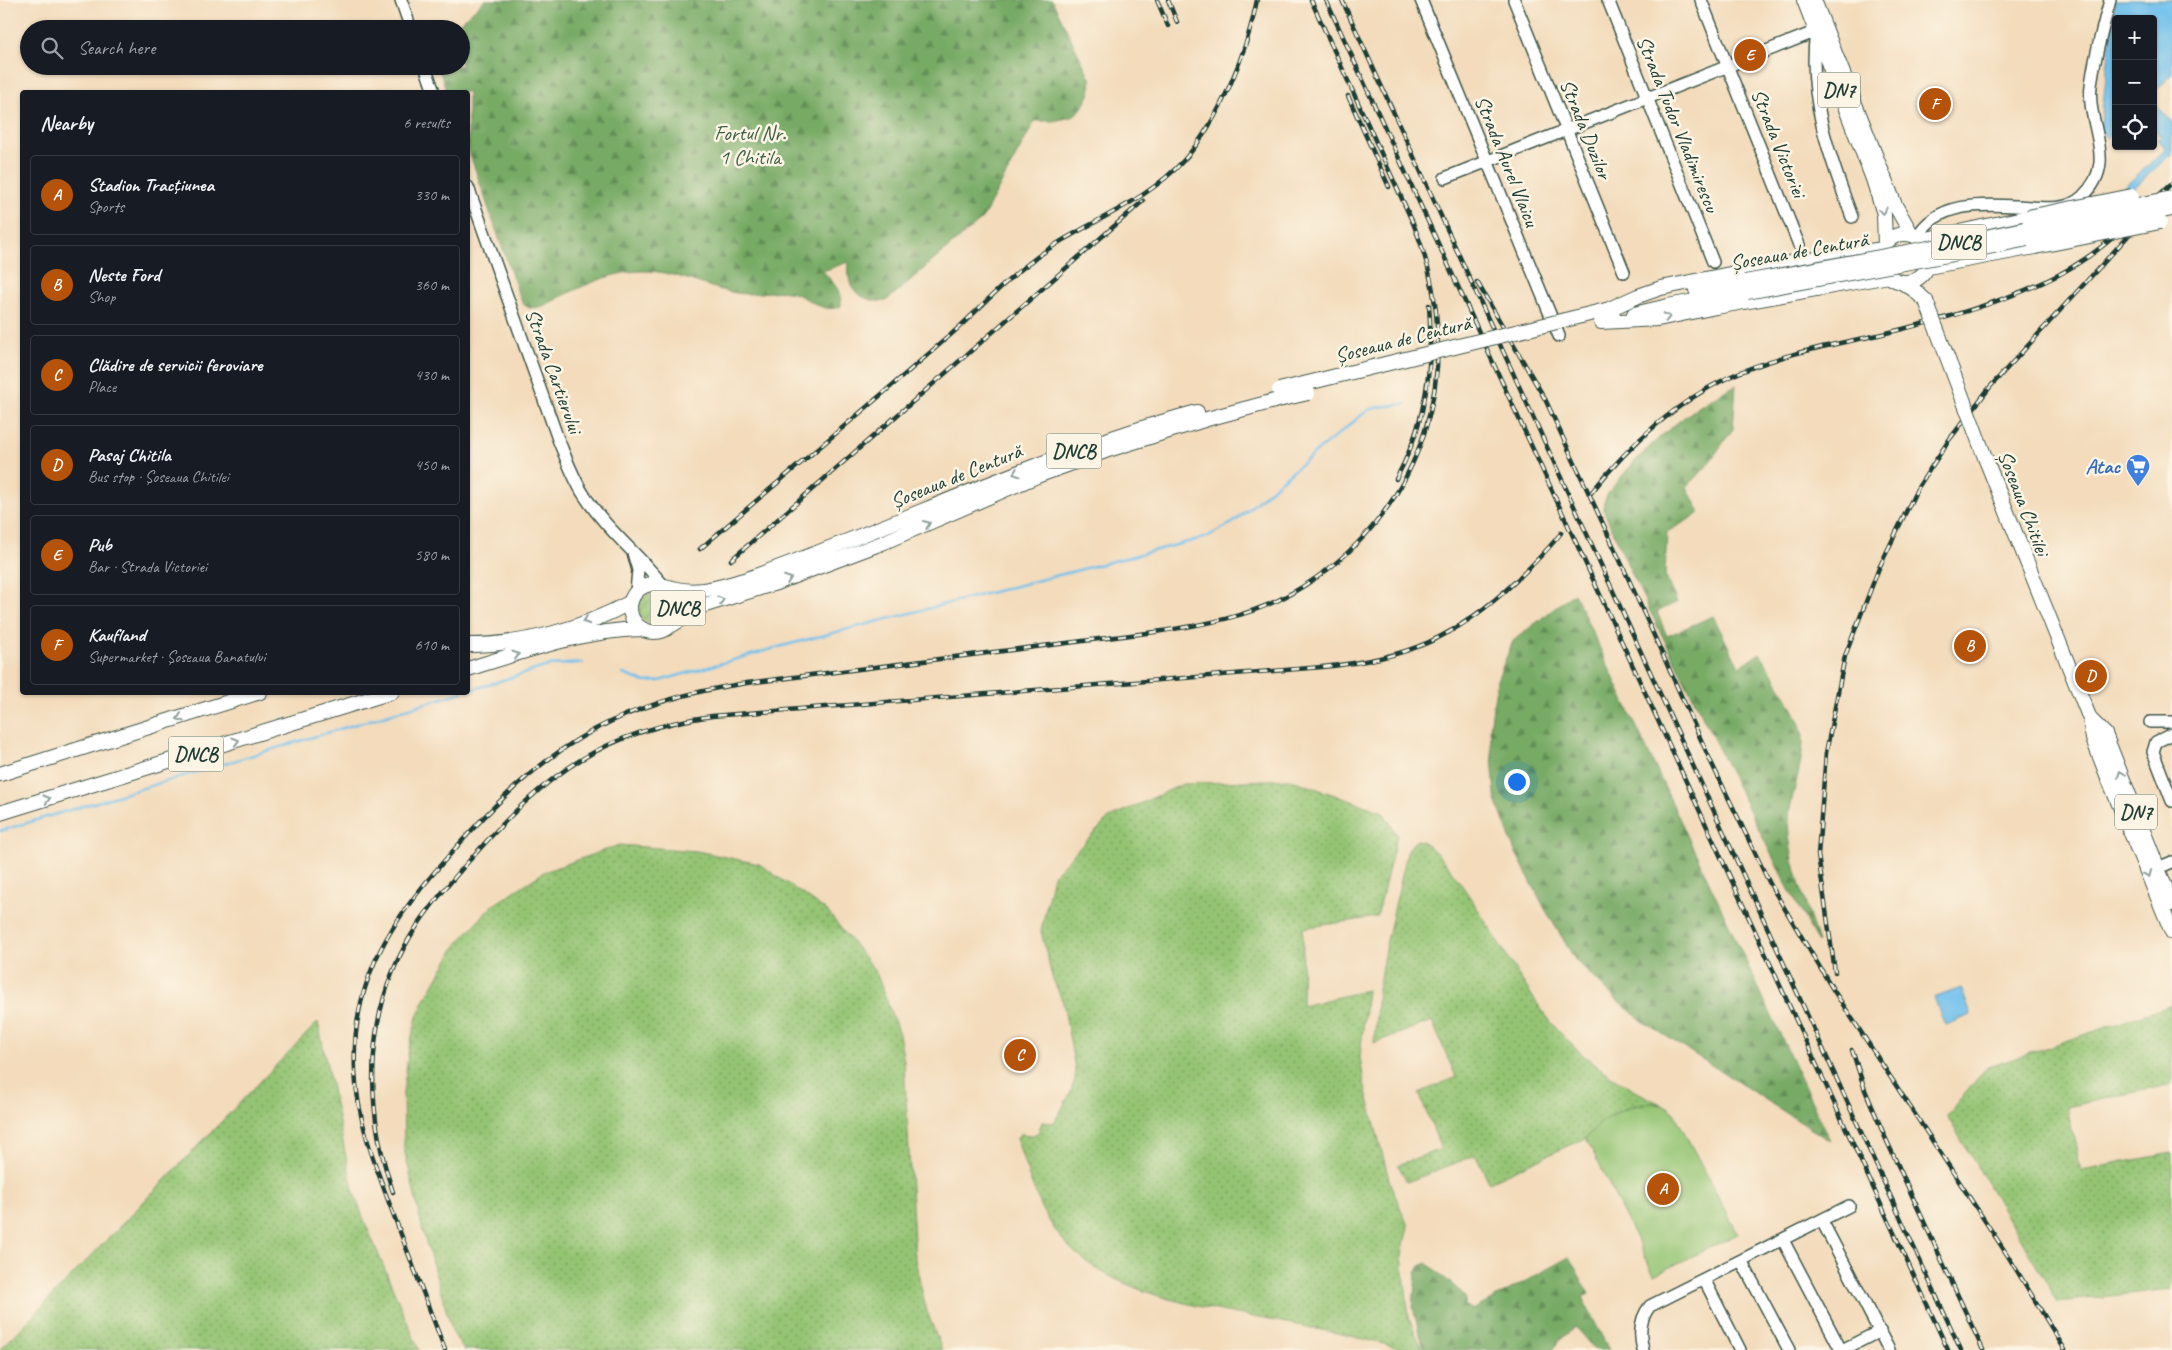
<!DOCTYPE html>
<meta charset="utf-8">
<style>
:root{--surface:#171b24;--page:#20242c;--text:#f1f3f6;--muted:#9ea1a6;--line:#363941;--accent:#b45309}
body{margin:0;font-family:Caveat,sans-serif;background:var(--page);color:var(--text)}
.controls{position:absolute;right:15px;top:15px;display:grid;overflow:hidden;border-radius:5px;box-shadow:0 1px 4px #0004}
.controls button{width:45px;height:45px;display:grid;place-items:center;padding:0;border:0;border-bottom:1px solid var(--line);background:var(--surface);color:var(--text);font:25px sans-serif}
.you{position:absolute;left:1516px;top:781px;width:18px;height:18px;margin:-12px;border:4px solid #fff;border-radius:50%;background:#1a73e8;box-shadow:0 0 0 8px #1a73e833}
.badge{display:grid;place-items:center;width:32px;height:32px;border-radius:50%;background:var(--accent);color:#fff;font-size:16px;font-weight:700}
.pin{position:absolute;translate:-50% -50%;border:2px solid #fff;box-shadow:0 1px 5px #0006}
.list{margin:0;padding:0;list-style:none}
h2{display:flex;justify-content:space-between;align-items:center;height:65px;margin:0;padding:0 20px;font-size:21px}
h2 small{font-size:16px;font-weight:400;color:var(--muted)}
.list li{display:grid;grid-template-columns:32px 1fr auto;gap:15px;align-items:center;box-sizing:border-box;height:80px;margin:0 10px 10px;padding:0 10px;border:1px solid var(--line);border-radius:5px}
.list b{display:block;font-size:19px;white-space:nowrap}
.list p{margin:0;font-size:16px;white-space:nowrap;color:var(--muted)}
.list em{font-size:16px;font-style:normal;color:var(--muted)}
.icon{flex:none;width:28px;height:28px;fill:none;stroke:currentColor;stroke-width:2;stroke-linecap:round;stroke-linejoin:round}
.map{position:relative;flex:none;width:2172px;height:1350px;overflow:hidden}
.search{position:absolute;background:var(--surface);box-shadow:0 1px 4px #0004;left:20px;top:20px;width:450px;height:55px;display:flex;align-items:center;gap:12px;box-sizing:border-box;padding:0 18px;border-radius:28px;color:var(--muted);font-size:19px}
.panel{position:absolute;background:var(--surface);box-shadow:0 1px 4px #0004;left:20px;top:90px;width:450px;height:605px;border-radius:5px}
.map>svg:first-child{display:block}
</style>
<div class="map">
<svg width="2172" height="1350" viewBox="0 0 2172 1350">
<defs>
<pattern id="grass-dots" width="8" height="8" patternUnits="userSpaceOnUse" patternTransform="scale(1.25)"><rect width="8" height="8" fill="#94c473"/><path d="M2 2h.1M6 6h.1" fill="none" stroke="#78a05f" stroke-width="1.8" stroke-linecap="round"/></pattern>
<pattern id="forest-firs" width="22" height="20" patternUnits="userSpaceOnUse" patternTransform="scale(1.25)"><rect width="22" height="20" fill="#77aa65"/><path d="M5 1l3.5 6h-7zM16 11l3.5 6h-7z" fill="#618c54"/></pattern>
<pattern id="garden-furrows" width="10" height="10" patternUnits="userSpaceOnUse" patternTransform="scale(1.25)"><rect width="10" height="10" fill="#94c473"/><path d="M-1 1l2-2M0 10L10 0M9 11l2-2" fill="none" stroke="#78a05f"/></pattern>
</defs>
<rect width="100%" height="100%" fill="#fcf5e5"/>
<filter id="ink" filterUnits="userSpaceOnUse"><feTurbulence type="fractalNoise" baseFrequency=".02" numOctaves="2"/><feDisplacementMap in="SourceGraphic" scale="10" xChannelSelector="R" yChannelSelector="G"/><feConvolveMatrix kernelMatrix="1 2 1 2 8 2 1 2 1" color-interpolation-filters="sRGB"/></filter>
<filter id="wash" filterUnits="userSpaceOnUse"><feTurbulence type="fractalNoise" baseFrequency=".0096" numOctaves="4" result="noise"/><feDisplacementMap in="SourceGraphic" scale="20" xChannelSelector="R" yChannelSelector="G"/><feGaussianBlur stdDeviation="1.12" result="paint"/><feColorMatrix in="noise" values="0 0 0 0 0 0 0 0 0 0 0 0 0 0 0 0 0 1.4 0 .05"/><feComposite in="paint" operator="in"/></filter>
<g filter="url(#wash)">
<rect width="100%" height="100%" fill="#f3dbbb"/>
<path fill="url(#grass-dots)" stroke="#5a8054" d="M 1289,779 L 1383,812 L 1397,835 L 1377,917 L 1303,928 L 1302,1006 L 1367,990 L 1360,1057 L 1364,1083 L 1390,1183 L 1408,1226 L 1402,1255 L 1409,1318 L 1422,1350 C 1402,1350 1382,1343 1363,1339 C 1340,1333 1316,1329 1292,1324 C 1221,1310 1111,1299 1062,1239 C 1039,1211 1027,1173 1017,1139 L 1020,1134 L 1032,1135 L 1038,1133 L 1042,1122 L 1054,1123 L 1070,1094 L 1075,1079 L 1075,1069 L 1063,1002 L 1052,977 L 1041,931 L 1053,875 L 1109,818 L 1183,784 Z
M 1417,840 C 1442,841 1505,955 1521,979 C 1534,999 1547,1019 1564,1037 C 1591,1065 1625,1087 1661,1104 C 1632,1100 1603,1116 1586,1138 L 1489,1182 L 1476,1155 L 1407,1182 L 1398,1165 L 1441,1149 L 1419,1093 L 1456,1077 L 1432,1021 L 1374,1043 L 1378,990 L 1385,949 L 1407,853 L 1412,844 Z
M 619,845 L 697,851 L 759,864 L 827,911 L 876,972 L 899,1034 L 904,1062 L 915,1259 L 926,1309 L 942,1350 L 464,1350 L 453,1333 L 423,1232 L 404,1148 L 403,1093 L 409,1048 L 417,1017 L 426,997 L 457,944 L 492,906 L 544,872 Z
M 2172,1005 L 2172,1084 L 2067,1107 L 2081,1170 L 2172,1153 L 2172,1289 L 2058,1302 L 1947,1116 L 1986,1068 Z
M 318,1022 L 353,1190 L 364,1220 L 419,1350 L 0,1350 Z"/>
<path fill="url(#forest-firs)" stroke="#4b744c" d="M 485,0 L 1052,0 L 1091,80 L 1089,95 L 1082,108 L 1072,117 L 1053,121 L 1035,121 L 982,219 L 886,301 C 874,303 853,296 850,282 C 848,276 849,268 848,262 L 823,271 C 833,283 842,290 841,306 C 822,316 807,294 788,292 C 774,290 760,294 746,294 C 711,292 678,270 642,271 C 606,272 573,291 541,307 L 529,308 L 523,304 L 518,293 L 468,149 L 468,92 L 447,92 L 438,66 L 461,66 L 461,29 L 453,29 Z
M 1736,385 L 1733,429 L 1706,467 L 1687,487 L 1700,513 L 1667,532 L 1665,575 L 1677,602 L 1657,612 L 1667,636 L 1713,616 L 1739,667 L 1760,653 C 1771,673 1802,717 1803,737 C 1804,762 1792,792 1789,816 C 1785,851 1808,908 1818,943 L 1784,880 L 1636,583 L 1603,509 C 1604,495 1614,486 1622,476 C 1654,439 1692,407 1736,385 Z
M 1574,593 L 1830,1141 L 1644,1022 L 1617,1000 L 1576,961 L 1545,909 L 1514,849 L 1495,797 L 1490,728 L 1497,680 L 1513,641 Z
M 1569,1257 L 1589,1293 L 1582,1297 L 1609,1350 L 1595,1350 L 1575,1327 L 1559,1341 L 1553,1350 L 1423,1350 L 1413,1307 L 1416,1273 L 1420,1266 L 1427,1263 L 1461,1292 L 1465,1297 L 1465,1305 L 1473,1310 Z"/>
<path fill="url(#garden-furrows)" stroke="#5a8054" d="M639 609a16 16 0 1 1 32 0a16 16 0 1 1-32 0Z"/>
<path fill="#94c473" stroke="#5a8054" d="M 1653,1103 L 1668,1107 L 1673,1111 L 1738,1234 L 1654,1275 L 1586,1138 C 1602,1117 1626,1105 1653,1103 Z"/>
<path fill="#72c1ec" stroke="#487f90" d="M 2115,0 L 2172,0 L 2172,75 L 2153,93 L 2153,19 L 2116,19 L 2116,131 L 2107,138 L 2100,130 Z
M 2153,102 L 2172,122 L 2172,157 L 2170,155 L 2126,195 L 2121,190 L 2166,149 L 2158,139 L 2161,136 L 2153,129 Z
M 1961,988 L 1971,1015 L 1945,1025 L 1934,998 Z"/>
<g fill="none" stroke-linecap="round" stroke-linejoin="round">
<path stroke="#72c1ec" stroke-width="2.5" d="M 623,674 L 645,682 L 659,681 L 786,645 L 1207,537 L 1234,522 L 1278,483 L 1368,410 L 1379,407 L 1406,404
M 468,691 L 551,665 L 583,663
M 0,831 L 463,692"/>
</g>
</g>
<g filter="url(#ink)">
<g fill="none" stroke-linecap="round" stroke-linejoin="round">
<defs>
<path id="minor" d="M 401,0 L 411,29
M 1421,0 L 1559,336
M 1514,0 L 1624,272
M 1608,0 L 1713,262
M 1701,0 L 1799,245
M 1816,32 C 1807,96 1830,158 1852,217
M 425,66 L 434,92
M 1445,178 L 1822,29
M 468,187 L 558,439 C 566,458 573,478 584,495 C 606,529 638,554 663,585
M 1917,237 C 1937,202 1980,204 2016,206 C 2037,207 2065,213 2082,197 C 2120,162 2086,126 2091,86 C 2094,57 2103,28 2110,0
M 633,553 L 638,570 L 636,592
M 2150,722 L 2172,722
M 2172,734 L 2156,742 L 2153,752 L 2172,801
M 2158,868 L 2172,862
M 1822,1221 L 1889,1350
M 1783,1240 L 1841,1350
M 1742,1262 L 1789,1350
M 1704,1279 L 1740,1350
M 1643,1350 C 1639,1334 1639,1319 1650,1306 L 1849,1206
M 1842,1350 L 1880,1331"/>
<path id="major" d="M 1804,0 L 1873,179 L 1884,214 L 1885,245
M 1814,0 L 1895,205 L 1912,235
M1881 258a24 24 0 1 1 48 0a24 24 0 1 1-48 0Z
M 1922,240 L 2028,217
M 1928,267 L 2035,247
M 1901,282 L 1913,289 L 1926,301
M 1696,290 L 1745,282
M 1607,310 L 1638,296 L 1661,288 L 1769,266 L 1883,249
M 1634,314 L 1668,306 L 1738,293
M 1565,320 L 1614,308
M 1601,322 L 1658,319 L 1716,307 L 1889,276
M 1986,460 L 2090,719 L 2093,739 L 2107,775 L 2172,932
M630 608a24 24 0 1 1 48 0a24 24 0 1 1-48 0Z
M 665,586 C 695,596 715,588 744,580 C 896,527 1041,454 1197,412
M 672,625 L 702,606 L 776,583 L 882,543 L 1037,476 L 1111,449 L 1207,419 L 1282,399
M 468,645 C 524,645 581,629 631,602
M 468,669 C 522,652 584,630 641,629
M 2090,719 L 2105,734 L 2172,904
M 0,774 L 260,692
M 0,813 L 392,692"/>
</defs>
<use href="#minor" stroke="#3f5548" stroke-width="14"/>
<use href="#major" stroke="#3f5548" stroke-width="16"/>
<use href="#minor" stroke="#fff" stroke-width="11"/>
<use href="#major" stroke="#fff" stroke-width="14"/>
<defs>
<path id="rail" d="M 1157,0 L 1168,26
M 1168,0 L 1177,22
M 1326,0 L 1948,1350
M 1342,0 L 1961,1350
M 1348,96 L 1389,187
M 1477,282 L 1545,399 L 1624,569 L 1711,762 L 1770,884 L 1834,991 L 2008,1256 L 2065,1350
M 1396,479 C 1426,424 1434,366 1429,305
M 1591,493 C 1629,445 1673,404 1729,377 C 1777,355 1827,346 1878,335 C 1934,322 1992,306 2044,282 C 2097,258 2130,222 2172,183
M 700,549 C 782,478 866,409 948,337 C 975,314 999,286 1028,264 C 1077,224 1141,208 1184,160 C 1220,120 1247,52 1257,0
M 731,560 L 1143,201
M 1835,972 L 1818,855 L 1826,753 L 1845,656 L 1879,568 L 1917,489 L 1949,440 L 1990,387 L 2128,236 L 2172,193
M 1852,1050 L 1865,1090 L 1885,1137 L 1983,1350
M 393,1192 C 363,1105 364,1005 417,926 C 434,900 455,877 476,853 C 547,773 604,731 712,716 L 1322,667 C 1406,659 1455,639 1517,580 C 1532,565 1548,550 1561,533
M 445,1350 C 427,1303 409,1255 391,1208 C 374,1162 357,1119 355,1070 C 350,966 405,904 470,832 C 507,792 546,756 594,730 C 642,704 693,691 747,683 L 1155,632 C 1202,625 1250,617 1292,593 C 1426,517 1471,363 1413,223 L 1311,0"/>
</defs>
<use href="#rail" stroke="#1f3d34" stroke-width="4.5"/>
<use href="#rail" stroke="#fcf5e5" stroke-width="2.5" stroke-dasharray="8" stroke-linecap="butt"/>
<defs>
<path id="major-bridge" d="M 2028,217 L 2132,196
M 2035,247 L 2160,222
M 1745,282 L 1961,242 L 2172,198
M 1747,292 L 1964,252 L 2172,209
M 1926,301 L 1986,460
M 1279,390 L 1565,320
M 1282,399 L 1308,393"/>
</defs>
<use href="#major-bridge" stroke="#3f5548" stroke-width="16" stroke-linecap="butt"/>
<use href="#major-bridge" stroke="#fff" stroke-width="14"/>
</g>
<defs><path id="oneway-chevron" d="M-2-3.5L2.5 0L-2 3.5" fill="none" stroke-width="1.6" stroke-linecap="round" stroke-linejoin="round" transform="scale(1.25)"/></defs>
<g stroke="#8f9e9a">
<use href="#oneway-chevron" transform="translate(1883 211) rotate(76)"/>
<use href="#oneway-chevron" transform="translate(1667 317) rotate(-12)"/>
<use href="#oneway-chevron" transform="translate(1016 473) rotate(159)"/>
<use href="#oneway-chevron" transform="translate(927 524) rotate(-23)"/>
<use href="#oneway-chevron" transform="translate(788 579) rotate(-21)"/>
<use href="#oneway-chevron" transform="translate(721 600) rotate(-16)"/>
<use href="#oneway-chevron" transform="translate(586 621) rotate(160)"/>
<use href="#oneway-chevron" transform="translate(516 655) rotate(-16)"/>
<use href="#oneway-chevron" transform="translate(180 718) rotate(162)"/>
<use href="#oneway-chevron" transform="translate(236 741) rotate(-17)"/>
<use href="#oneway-chevron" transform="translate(2121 774) rotate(-111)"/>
<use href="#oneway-chevron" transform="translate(47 799) rotate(-17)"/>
<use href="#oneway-chevron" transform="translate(2148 874) rotate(68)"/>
</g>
</g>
<defs>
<symbol id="supermarket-pin" viewBox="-11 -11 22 30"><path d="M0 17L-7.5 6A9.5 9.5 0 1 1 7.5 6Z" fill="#3f7fe0" stroke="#fcf5e5"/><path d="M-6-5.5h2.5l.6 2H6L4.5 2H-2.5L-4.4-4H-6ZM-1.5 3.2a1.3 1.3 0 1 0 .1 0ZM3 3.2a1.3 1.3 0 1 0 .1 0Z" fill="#fff"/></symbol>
</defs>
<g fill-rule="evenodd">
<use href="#supermarket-pin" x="2124" y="452" width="28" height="38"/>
</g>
<g text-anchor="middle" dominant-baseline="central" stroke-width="5" stroke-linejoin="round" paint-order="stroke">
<g fill="#fcf5e5" stroke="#617469" stroke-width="1">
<rect x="1818" y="72.5" width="42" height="35" rx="4"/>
<rect x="1931.5" y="224.5" width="55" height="35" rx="4"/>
<rect x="1046.5" y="433.5" width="55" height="35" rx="4"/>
<rect x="650.5" y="590.5" width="55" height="35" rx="4"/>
<rect x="168.5" y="736.5" width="55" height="35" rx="4"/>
<rect x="2115" y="794.5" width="42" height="35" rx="4"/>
</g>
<g font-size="20" font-weight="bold" fill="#1f3d34">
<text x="1839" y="90">DN7</text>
<text x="1959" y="242">DNCB</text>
<text x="1074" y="451">DNCB</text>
<text x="678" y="608">DNCB</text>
<text x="196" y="754">DNCB</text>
<text x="2136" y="812">DN7</text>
</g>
<g font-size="21" fill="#1f3d34" stroke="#fcf5e5">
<text transform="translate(1678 124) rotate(68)">Strada Tudor Vladimirescu</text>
<text transform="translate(1586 129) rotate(68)">Strada Duzilor</text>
<text transform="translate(1779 143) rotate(68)">Strada Victoriei</text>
<text transform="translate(1507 161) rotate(68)">Strada Aurel Vlaicu</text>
<text transform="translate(1799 251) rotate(-10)">Șoseaua de Centură</text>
<text transform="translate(1403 339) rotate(-14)">Șoseaua de Centură</text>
<text transform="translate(554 371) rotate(70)">Strada Cartierului</text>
<text transform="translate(956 476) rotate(-22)">Șoseaua de Centură</text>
<text transform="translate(2024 503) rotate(69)">Șoseaua Chitilei</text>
</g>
<g font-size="21" fill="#3c5f44" stroke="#fcf5e5">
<text x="750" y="133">Fortul Nr.<tspan x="750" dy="24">1 Chitila</tspan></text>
</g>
<g font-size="21" font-weight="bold" fill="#366cbe" stroke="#fcf5e5" text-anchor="end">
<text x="2120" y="466">Atac</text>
</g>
</g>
</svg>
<div class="controls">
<button>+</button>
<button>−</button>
<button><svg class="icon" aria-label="locate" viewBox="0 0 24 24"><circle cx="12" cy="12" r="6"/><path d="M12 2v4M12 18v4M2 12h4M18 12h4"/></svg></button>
</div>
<div class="you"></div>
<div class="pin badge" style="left:1663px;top:1189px">A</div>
<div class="pin badge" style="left:1970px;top:646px">B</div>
<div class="pin badge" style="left:1020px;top:1055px">C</div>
<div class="pin badge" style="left:2091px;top:676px">D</div>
<div class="pin badge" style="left:1750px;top:55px">E</div>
<div class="pin badge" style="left:1935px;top:104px">F</div>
<div class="search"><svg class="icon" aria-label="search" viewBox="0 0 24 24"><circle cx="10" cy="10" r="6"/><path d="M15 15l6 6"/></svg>Search here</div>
<section class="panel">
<h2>Nearby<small>6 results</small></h2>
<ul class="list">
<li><span class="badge">A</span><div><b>Stadion Tracțiunea</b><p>Sports</p></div><em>330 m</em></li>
<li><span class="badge">B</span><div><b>Neste Ford</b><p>Shop</p></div><em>360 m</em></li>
<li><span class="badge">C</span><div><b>Clădire de servicii feroviare</b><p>Place</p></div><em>430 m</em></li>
<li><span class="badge">D</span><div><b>Pasaj Chitila</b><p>Bus stop · Șoseaua Chitilei</p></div><em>450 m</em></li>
<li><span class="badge">E</span><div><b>Pub</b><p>Bar · Strada Victoriei</p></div><em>580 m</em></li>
<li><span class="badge">F</span><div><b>Kaufland</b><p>Supermarket · Șoseaua Banatului</p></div><em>610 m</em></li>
</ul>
</section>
</div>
